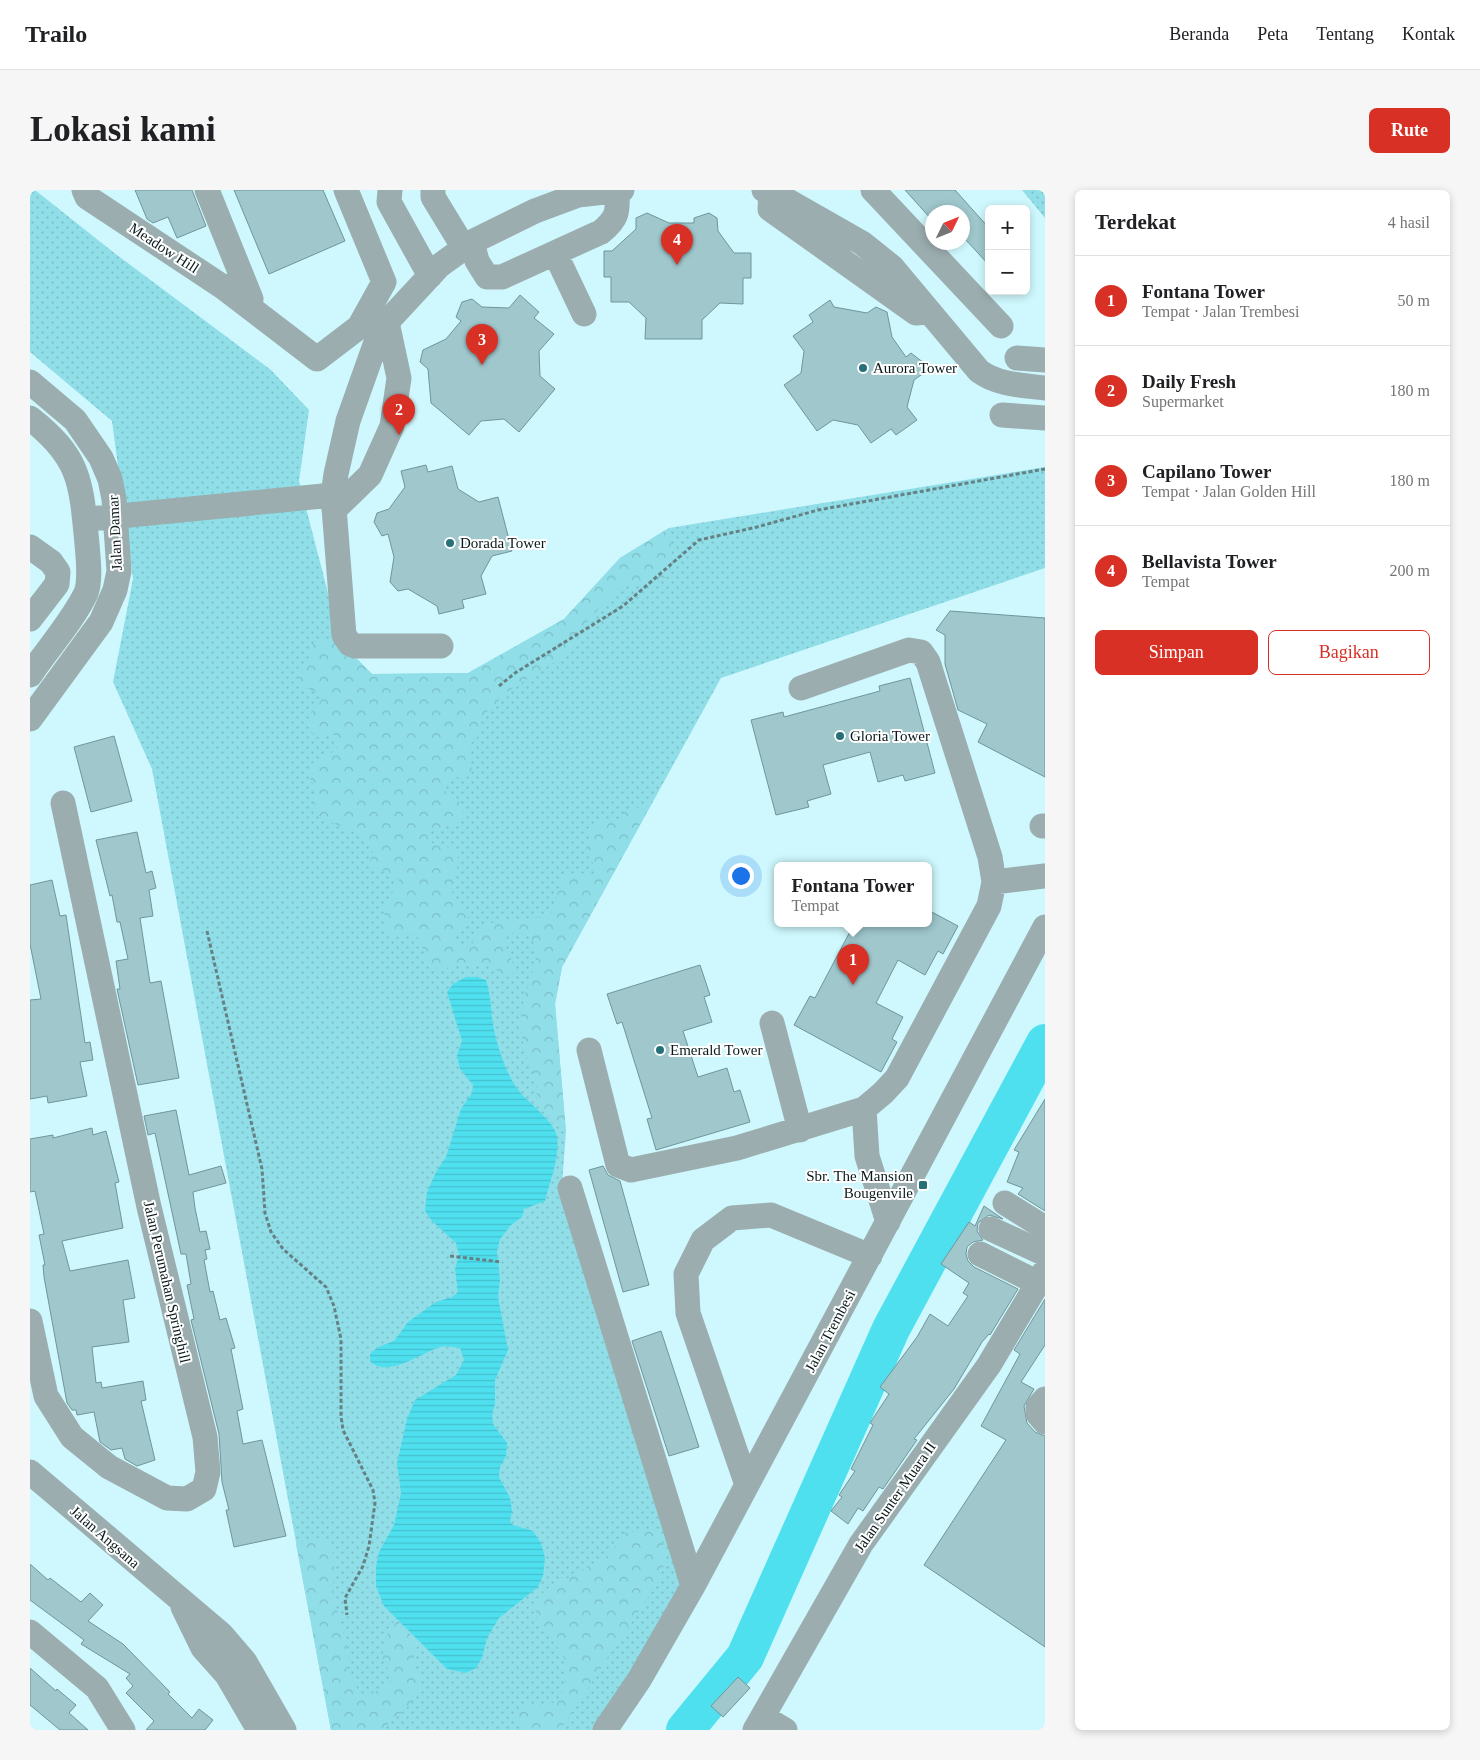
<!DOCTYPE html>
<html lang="id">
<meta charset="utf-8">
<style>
:root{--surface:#fff;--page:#f6f6f6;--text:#202124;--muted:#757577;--line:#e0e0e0;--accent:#d93025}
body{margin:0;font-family:Georgia,serif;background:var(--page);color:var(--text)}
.controls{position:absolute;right:15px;top:15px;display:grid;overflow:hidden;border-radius:8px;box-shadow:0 2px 8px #0003}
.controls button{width:45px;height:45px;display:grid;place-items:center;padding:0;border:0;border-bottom:1px solid var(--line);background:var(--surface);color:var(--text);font:25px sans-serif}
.compass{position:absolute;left:895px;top:15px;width:45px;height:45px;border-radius:50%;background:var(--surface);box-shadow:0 2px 8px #0003;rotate:47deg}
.you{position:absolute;left:710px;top:685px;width:18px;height:18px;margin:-12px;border:4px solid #fff;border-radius:50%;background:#1a73e8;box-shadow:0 0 0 8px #1a73e833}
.badge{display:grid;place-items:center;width:32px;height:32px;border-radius:50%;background:var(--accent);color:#fff;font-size:16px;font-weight:700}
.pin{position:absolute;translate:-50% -41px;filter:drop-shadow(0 1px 2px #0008)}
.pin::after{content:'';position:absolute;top:26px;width:18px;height:15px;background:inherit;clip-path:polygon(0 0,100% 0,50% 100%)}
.popup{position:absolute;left:744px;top:672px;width:158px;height:65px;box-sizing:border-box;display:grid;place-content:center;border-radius:8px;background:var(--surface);filter:drop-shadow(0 1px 4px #0005);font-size:16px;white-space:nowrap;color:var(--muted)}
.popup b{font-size:19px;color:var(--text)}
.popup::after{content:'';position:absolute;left:50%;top:100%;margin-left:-10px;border:10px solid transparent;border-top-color:var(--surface)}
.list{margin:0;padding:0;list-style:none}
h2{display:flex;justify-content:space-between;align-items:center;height:65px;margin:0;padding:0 20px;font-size:21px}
h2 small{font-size:16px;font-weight:400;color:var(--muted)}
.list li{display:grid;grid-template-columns:32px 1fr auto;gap:15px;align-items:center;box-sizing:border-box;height:90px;padding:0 20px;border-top:1px solid var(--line)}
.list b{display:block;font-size:19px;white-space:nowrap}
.list p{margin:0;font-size:16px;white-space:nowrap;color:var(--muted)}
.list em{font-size:16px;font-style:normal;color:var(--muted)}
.actions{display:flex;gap:10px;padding:15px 20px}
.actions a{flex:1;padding:11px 0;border:1px solid var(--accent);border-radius:8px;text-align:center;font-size:18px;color:var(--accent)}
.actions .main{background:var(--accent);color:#fff}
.map{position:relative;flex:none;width:1015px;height:1540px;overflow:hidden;border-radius:8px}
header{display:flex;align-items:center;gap:30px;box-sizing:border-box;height:70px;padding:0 25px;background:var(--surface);border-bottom:1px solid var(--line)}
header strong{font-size:24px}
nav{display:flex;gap:28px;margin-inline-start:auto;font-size:18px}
.intro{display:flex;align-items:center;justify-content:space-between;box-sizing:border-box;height:120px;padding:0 30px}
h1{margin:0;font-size:35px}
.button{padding:12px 22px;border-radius:8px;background:var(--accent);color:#fff;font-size:18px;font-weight:700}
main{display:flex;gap:30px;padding:0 30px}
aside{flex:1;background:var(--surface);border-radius:8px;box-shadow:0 2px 8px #0003}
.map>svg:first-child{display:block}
</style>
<header>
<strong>Trailo</strong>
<nav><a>Beranda</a><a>Peta</a><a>Tentang</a><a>Kontak</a></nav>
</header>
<div class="intro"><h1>Lokasi kami</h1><a class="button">Rute</a></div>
<main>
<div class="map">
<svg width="1015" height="1540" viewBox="0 0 1015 1540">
<defs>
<pattern id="grass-dots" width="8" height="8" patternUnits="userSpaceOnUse" patternTransform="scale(1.25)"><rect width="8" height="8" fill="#90dee8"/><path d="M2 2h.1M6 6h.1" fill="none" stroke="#7bbec6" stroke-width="1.8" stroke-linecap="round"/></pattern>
<pattern id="forest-crowns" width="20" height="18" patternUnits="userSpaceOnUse" patternTransform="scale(1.25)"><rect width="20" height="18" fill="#90dee8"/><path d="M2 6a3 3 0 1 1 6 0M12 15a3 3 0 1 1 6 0" fill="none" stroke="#7bbec6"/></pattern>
<pattern id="water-rules" width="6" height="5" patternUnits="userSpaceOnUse" patternTransform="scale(1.25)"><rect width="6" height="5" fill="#4fe0f0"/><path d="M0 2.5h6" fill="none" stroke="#44c0cd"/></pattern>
</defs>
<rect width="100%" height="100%" fill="#cef8fd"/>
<path fill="url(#grass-dots)" d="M 0,0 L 5,0 L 83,62 L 241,180 L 279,220 L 269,291 L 311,453 L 342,484 L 438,483 L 534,429 L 590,368 L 639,338 L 1015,277 L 1015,378 L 691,488 L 532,777 L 525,814 L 536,942 L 531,1007 L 663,1396 L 575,1540 L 301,1540 L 122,579 L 83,492 L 103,389 L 82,231 L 0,162 Z
M 992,0 L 1015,0 L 1015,28 Z"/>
<path fill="url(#forest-crowns)" d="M 639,338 C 643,354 642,368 640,385 L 625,393 L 596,395 L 587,399 L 554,435 L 540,462 L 472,505 L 467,513 L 452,526 L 450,545 C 433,558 441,563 442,582 L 435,588 L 425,587 L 414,597 L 417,605 L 431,613 L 434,617 L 433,627 C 422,639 408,635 399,644 L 402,653 C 408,656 416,656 422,659 C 436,667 421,691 422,701 C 424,714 435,717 438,728 L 438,733 L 425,748 L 425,753 L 433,759 L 442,755 L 446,741 L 464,732 L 519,726 C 531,716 523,692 538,685 C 546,680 556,686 565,683 C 566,676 563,674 560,668 C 556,658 559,641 565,633 L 574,629 L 583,632 L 588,630 L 597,619 L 620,616 L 532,777 L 525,814 L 536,942 L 520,931 L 507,908 L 507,891 L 496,865 L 492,847 L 491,827 L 494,807 L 506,772 L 504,753 L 498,745 L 488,742 L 478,744 L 474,753 L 486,780 L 479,787 C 447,767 442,775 408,779 L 397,769 L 387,746 C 378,743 371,751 360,744 C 352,734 353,719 359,708 C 362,701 369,698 369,690 C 356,675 332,684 343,661 C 335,639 302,637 285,623 L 284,596 L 277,583 C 282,564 304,569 308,555 L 305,545 L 301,544 L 287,547 L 280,541 L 282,521 L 294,507 L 273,496 L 269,488 L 279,467 L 283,453 L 290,448 L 311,453 L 342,484 L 438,483 L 534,429 L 590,368 Z
M 622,1339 C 642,1358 636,1375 625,1397 L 530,1540 L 492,1540 L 484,1523 C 505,1504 530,1530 535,1490 C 536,1483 537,1474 534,1468 C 525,1446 496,1435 509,1405 L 560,1375 L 578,1368 L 593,1343 Z
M 286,1348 L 296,1349 C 309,1366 302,1380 303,1400 C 305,1419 312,1435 316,1453 C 321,1471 317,1488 331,1503 L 341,1504 L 359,1494 L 362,1486 L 352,1467 L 360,1434 L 368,1431 L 389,1454 C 374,1475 397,1483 388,1504 C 384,1515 362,1528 353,1540 L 301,1540 L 266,1354 Z"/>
<path fill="url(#water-rules)" d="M 436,787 L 447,787 L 456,790 C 460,804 461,814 462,828 C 465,850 473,875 484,894 C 493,910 525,930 527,947 C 530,967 520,991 515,1011 L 494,1019 L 492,1027 L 481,1035 L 470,1049 L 467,1061 L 470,1090 L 468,1107 L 478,1160 L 465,1190 L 465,1214 L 462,1224 L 463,1234 L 477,1253 L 476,1266 L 470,1277 L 469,1287 L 480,1308 L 482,1321 L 480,1332 L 483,1335 L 503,1341 L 511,1353 L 515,1368 L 513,1386 L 508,1397 L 469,1428 L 457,1448 L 452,1468 L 446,1478 L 436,1483 L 417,1479 L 354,1416 L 346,1396 L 346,1376 L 349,1362 L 364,1335 L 371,1303 L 367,1273 L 377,1229 L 385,1210 L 426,1185 L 434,1170 L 430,1158 C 424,1157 416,1155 410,1157 C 391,1163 357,1189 340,1171 L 340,1164 L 348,1157 L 364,1151 L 378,1132 L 406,1112 L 422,1107 L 428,1102 L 425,1079 L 429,1065 L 426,1053 L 402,1031 L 395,1021 L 397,1002 L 406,982 L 416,967 L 431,919 L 442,903 L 443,895 L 430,879 L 427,865 L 432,851 L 417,802 L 423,794 Z"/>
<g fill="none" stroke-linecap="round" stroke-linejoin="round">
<path stroke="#4fe0f0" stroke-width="38" d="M 655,1540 L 715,1467 L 861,1139 L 1015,853"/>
</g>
<path fill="#9fc7cc" stroke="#6f969a" d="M 105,0 L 162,0 L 176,36 L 147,48 L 138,27 L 123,33 L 117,29 Z
M 204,0 L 293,0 L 315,51 L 239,84 Z
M 875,0 L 925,0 L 959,38 L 959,75 L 935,49 L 932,51 L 932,22 L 902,22 L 902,30 Z
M 617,23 L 639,33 L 664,33 L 664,28 L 679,23 L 687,28 L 688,41 L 704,63 L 721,63 L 721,88 L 713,88 L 713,114 L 690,113 L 672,130 L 672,149 L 615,149 L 616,128 L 599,112 L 581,112 L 581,87 L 574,87 L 574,61 L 582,61 L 606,39 L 606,28 Z
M 490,105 L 509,122 L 504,128 L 524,144 L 509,161 L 510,186 L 525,199 L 489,242 L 474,229 L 451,231 L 439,245 L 401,213 L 398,179 L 390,172 L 393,160 L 416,149 L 431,131 L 426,127 L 432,112 L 442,109 L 452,117 L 479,118 Z
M 800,110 L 804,117 L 837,123 L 846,117 L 857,122 L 862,147 L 876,167 L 881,163 L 894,173 L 894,183 L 884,190 L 877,217 L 887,230 L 866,245 L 861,239 L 841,253 L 828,235 L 803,230 L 787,241 L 754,195 L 771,183 L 774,161 L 763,146 L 783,132 L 779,125 Z
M 396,275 L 398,282 L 422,276 L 428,299 L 449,312 L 468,307 L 482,361 L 462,366 L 451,386 L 456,404 L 432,410 L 434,418 L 409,424 L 407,416 L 378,399 L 368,401 L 360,392 L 364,367 L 358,344 L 352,346 L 344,332 L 347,323 L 359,319 L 375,297 L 371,281 Z
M 920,421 L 1015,428 L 1015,587 L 948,552 L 957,534 L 928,520 L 915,474 L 915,445 L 906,440 Z
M 880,488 L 905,583 L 875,591 L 873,585 L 848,592 L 840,562 L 793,575 L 801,604 L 777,611 L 779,617 L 746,625 L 721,530 L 753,522 L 754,527 L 850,501 L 849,496 Z
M 84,546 L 102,611 L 61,622 L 44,557 Z
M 107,642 L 116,683 L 122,681 L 126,698 L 119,700 L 123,726 L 110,728 L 120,793 L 131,791 L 149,888 L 108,895 L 87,799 L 90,799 L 86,771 L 98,769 L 90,732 L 87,732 L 82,705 L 80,706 L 66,650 Z
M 22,690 L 30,726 L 36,725 L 55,853 L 60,852 L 63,870 L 50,872 L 57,906 L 18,913 L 17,906 L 0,909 L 0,810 L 11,809 L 0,754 L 0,695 Z
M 898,720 L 928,736 L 913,764 L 908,761 L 895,785 L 868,770 L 846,813 L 873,827 L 862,849 L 867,852 L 851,882 L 764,835 L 780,806 L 785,808 L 824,734 L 898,734 Z
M 670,775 L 680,805 L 674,807 L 682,832 L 653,841 L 668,887 L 697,878 L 704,902 L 710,900 L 720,932 L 626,960 L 617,929 L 622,928 L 592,832 L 587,834 L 577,804 Z
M 1015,909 L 1015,1021 L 988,1004 L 993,998 L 977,992 L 989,962 L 984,960 Z
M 146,920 L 159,985 L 191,976 L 196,993 L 163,1002 L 165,1018 L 170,1042 L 176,1041 L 180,1059 L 175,1060 L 177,1069 L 174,1070 L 180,1102 L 183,1101 L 190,1130 L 196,1128 L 205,1158 L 201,1159 L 213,1219 L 207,1221 L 213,1254 L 232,1250 L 256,1346 L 204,1357 L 196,1320 L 199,1320 L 192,1292 L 189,1244 L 161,1130 L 164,1129 L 157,1095 L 161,1094 L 156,1064 L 151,1064 L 125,943 L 118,945 L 114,926 Z
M 62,938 L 63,945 L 76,941 L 89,992 L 85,993 L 93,1038 L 32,1051 L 40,1081 L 98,1070 L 105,1108 L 93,1110 L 99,1152 L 62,1157 L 66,1193 L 71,1192 L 72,1198 L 113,1191 L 116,1210 L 111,1211 L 125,1270 L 107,1276 L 95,1269 L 92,1258 L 81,1260 L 70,1252 L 64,1222 L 47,1225 L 46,1220 L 42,1220 L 37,1213 L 14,1087 L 13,1075 L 15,1075 L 9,1045 L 14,1044 L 5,1001 L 0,1002 L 0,949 L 23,945 L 23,948 Z
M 573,976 L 578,985 L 590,991 L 619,1095 L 593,1102 L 559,980 Z
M 954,1016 L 973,1029 L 959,1025 L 948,1033 L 947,1041 L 953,1050 L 943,1052 L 937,1057 L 936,1064 L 938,1071 L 944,1077 L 988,1099 L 960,1145 L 959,1144 L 952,1152 L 924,1199 L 884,1249 L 887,1250 L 853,1299 L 849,1297 L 833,1321 L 828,1318 L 818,1334 L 801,1321 L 812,1307 L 809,1305 L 825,1281 L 821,1279 L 843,1235 L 840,1233 L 859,1204 L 850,1197 L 887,1147 L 900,1124 L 918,1136 L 938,1106 L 933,1103 L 939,1093 L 911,1074 L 939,1032 L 945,1036 Z
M 1015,1109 L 1015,1155 L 991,1192 L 1004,1199 L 994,1216 L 997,1233 L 1005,1242 L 1015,1246 L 1015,1457 L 894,1375 L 976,1250 L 951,1236 L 990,1164 L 984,1160 Z
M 631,1141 L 669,1257 L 639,1266 L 602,1151 Z
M 0,1374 L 18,1390 L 20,1388 L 51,1412 L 60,1403 L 73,1415 L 58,1431 L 93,1454 L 140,1502 L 138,1504 L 162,1528 L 169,1519 L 183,1530 L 175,1540 L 116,1540 L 124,1531 L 96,1503 L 103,1496 L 96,1488 L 100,1484 L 51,1454 L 54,1450 L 0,1410 Z
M 0,1478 L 26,1501 L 27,1499 L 46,1515 L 39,1523 L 58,1540 L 30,1540 L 0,1515 Z
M 708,1487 L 720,1498 L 693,1527 L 681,1516 Z"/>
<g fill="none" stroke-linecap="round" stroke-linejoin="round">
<path stroke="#658184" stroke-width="3" stroke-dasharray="4 2.5" stroke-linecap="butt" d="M 469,496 L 485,483 L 593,416 L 669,350 L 727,337 L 788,320 L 1015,279
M 177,741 L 232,979 L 235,1023 L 241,1042 L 253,1059 L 296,1097 L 304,1116 L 311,1149 L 311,1226 L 313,1240 L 343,1300 L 345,1313 L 339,1356 L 333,1376 L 315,1408 L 317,1425
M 420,1066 L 471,1072"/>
<path stroke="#9badaf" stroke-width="25" d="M 54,0 L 57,7 L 193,97 L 210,95
M 177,0 L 221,109
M 360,0 L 359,12 L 400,86
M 403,0 L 403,7 L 434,58
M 734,0 L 751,7 L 832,53 L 862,77 L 949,181 C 968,195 992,195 1015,198
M 843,0 L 971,136
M 741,2 L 740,19 L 886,123 L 895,122
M 442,52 L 447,71 L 457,87 L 472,87 L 571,42 C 588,28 588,22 587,1
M 525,63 L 554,124
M 193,97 L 287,169 L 329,137 L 354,92 L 316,0
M 987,168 L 1015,170
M 0,192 L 45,230 L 71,268 L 80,289 L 84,309 L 89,381 L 85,400 L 71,432 L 0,529
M 972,225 L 1015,228
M 0,228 C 51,268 51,292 57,354 C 58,367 61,390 56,403 C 42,432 18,458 0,485
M 304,320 L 340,285 L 362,236 L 369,188 L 357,132
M 69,328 L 303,305
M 0,357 L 21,372 L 28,382 L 27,394 L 0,429
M 411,456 L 325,456 L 320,454 L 314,445 L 303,305 L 306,284 L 318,231 L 345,155 L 357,132 L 409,76 L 442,52 L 505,21 L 548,5 L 592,0
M 1012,636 L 1015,636
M 964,692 L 1015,686
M 742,833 L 770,940
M 559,860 L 588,975 L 601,980 L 707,958 L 834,919 L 853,903 L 867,888 L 959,716 L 964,692 L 960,667 L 898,472 L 891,462 L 879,460 L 771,498
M 834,919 L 837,966 L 858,1032
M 540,998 L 663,1396
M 975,1013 L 1015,1038
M 961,1039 L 1015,1064
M 950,1064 L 1008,1093
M 0,1131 L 16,1206 L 42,1247 L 79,1277 L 137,1308 L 157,1309 L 174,1299 L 178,1282 L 175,1247 L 119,1017 L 33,613
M 1015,1209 L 1008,1217 L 1008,1224 L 1015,1232
M 0,1282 L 191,1444 L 215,1472 L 254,1540
M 717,1295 L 658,1123 L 656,1084 L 673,1050 L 702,1028 L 741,1025 L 840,1066
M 153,1417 L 173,1458 L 197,1485 L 229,1540
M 0,1442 L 67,1498 L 93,1540
M 733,1527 L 755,1540
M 575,1540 L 609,1490 L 663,1396 L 1015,737
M 725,1540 L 831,1354 L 959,1175 L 1015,1081"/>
</g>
<g fill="#267078" stroke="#fff" stroke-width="2">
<circle cx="833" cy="178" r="5"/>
<circle cx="420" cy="353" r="5"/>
<circle cx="810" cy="546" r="5"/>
<circle cx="630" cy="860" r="5"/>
<rect x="888" y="990" width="10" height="10" rx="2.5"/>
</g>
<g text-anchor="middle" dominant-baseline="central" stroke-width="4" stroke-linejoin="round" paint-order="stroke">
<g font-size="15" fill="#09191b" stroke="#fff">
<text transform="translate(134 58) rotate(33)">Meadow Hill</text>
<text transform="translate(85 343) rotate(-93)">Jalan Damar</text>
<text transform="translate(137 1092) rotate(77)">Jalan Perumahan Springhill</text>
<text transform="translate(800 1141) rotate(-62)">Jalan Trembesi</text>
<text transform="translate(865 1307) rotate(-55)">Jalan Sunter Muara II</text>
<text transform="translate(75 1347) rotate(41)">Jalan Angsana</text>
</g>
<g font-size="15" fill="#09191b" stroke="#fff" text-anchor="start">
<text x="843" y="178">Aurora Tower</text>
<text x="430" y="353">Dorada Tower</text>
<text x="820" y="546">Gloria Tower</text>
<text x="640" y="860">Emerald Tower</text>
<text x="883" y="986" text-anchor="end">Sbr. The Mansion<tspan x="883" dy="17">Bougenvile</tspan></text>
</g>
</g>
</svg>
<div class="controls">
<button>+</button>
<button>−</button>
</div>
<svg class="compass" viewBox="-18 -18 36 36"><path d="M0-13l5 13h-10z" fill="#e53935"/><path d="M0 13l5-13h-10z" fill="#757577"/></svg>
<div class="you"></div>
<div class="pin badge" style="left:823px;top:795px">1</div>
<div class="popup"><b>Fontana Tower</b>Tempat</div>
<div class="pin badge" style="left:369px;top:245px">2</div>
<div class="pin badge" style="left:452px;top:175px">3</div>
<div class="pin badge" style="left:647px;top:75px">4</div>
</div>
<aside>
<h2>Terdekat<small>4 hasil</small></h2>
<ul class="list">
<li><span class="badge">1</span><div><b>Fontana Tower</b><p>Tempat · Jalan Trembesi</p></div><em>50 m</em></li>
<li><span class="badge">2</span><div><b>Daily Fresh</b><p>Supermarket</p></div><em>180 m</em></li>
<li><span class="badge">3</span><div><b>Capilano Tower</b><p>Tempat · Jalan Golden Hill</p></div><em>180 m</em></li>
<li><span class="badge">4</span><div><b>Bellavista Tower</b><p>Tempat</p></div><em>200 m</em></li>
</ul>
<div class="actions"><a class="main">Simpan</a><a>Bagikan</a></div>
</aside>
</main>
